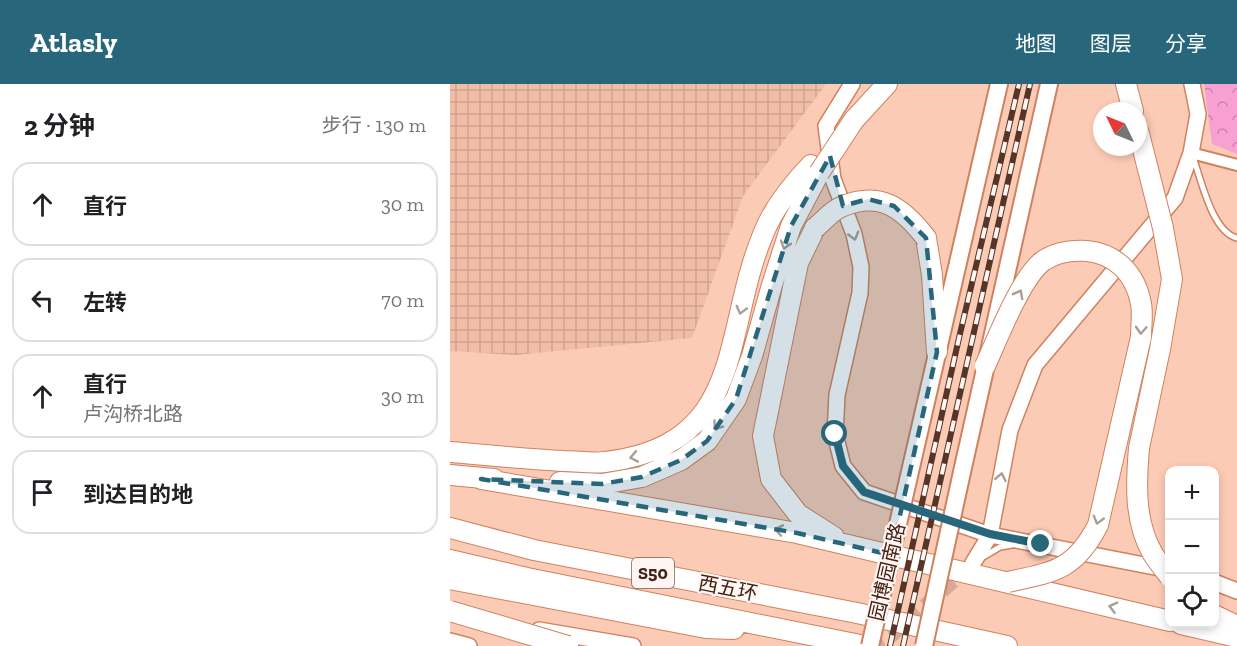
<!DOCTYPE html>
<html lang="zh">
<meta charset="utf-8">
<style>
:root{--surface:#fff;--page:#f2f2f2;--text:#202124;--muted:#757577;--line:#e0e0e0;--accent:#27667b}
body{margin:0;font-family:"Zilla Slab","Noto Sans SC",serif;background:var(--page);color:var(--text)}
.controls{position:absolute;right:18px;bottom:18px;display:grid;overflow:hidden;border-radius:12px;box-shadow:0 3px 9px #0003}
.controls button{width:54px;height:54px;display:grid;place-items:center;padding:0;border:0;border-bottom:2px solid var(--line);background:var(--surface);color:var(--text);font:30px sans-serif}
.compass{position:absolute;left:643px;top:18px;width:54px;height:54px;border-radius:50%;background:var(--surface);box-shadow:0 3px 9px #0003;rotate:313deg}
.stop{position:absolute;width:18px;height:18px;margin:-14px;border:4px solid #27667b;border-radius:50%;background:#fff}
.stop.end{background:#27667b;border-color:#fff;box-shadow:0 2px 6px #0008}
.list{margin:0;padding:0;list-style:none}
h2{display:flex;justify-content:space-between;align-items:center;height:78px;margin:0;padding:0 24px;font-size:26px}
h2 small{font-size:20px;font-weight:400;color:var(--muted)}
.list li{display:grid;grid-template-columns:39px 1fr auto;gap:18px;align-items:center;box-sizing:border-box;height:84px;margin:0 12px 12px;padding:0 12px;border:2px solid var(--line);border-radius:18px}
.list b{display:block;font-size:22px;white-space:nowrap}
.list p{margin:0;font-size:20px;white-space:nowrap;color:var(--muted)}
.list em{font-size:20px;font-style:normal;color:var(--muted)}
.icon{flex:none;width:33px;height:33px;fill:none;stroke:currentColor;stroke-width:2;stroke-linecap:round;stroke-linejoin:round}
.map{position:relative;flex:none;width:787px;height:562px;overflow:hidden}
header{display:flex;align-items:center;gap:36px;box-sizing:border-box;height:84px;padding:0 30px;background:var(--accent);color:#fff}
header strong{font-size:28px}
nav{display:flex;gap:33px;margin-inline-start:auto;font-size:21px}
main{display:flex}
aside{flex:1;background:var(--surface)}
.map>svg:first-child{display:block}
</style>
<header>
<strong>Atlasly</strong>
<nav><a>地图</a><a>图层</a><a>分享</a></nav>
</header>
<main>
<aside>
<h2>2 分钟<small>步行 · 130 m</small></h2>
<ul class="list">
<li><svg class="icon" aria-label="ahead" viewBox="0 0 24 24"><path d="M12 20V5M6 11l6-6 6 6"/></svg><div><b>直行</b></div><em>30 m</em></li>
<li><svg class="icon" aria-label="left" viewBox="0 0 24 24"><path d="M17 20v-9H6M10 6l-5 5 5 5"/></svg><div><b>左转</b></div><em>70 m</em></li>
<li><svg class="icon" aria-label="ahead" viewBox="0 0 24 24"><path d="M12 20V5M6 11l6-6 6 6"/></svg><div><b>直行</b><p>卢沟桥北路</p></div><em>30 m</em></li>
<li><svg class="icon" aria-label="arrive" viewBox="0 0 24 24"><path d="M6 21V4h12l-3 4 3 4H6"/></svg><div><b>到达目的地</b></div></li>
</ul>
</aside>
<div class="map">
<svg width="787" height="562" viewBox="0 0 787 562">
<defs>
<pattern id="industrial-grid" width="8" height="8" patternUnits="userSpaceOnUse" patternTransform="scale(1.5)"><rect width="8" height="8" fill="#f1bda6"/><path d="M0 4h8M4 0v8" fill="none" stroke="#d0a28e"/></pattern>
<pattern id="forest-crowns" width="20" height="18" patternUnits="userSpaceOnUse" patternTransform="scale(1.5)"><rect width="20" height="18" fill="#f9a0d3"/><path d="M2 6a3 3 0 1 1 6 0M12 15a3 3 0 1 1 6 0" fill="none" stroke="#cb82aa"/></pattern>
</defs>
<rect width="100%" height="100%" fill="#fccbb6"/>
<path fill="url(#industrial-grid)" d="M 0,0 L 376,0 L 293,112 L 242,254 L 65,271 L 0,267 Z"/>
<path fill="url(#forest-crowns)" d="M 754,0 L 787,0 L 787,70 L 762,60 Z"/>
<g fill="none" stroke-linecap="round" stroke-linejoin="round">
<path stroke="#d7a996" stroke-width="15" stroke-dasharray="15 8" stroke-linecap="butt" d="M 419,562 L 442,551 L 520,482"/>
<defs>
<path id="lane" d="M 743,73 C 751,95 762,148 787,154
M 533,473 L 550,463 L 562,461"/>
<path id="street" d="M 741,69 L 787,81"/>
<path id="secondary" d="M 402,0 L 376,42 L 383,95 L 404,150 L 411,183 L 410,209 L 387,311 L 385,350 L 393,382 L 414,408 L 540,451 L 720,486
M 523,479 L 540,451 L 560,346 L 585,281 L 725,114 L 741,69 L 748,30 L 742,0
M 764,498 L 787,507
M 89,546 L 183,562
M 0,557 L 19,562"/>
<path id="primary" d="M 462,379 L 549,0
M 512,388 L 599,0"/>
<path id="highway" d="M 676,0 L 683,27
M 404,36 L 437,0
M 365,144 L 348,179 L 313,352 L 321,395 L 348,430 L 384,453
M 476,154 L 482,191 L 487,268
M 689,364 L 710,265
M 0,368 C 38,371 76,375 114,377 C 127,377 142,380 155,378 C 298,361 271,249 314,148 C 324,123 342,101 361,81
M 0,391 L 44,395
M 31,395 L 347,449 L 720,537
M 110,398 L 152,400 L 192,393 L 231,376 L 257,357 L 286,315 L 302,272 L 322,201 L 341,142 L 369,89
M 0,444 L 84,466 L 407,529 L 557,562
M 0,476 L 77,494 L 415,562
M 0,495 L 256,544 L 284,545
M 764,531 L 787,542
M 731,540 L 787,553"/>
</defs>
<use href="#lane" stroke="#ce8260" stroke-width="8"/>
<use href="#street" stroke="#ce8260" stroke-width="14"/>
<use href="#secondary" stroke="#ce8260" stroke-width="18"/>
<use href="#primary" stroke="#ce8260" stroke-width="20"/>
<use href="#highway" stroke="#ce8260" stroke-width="22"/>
<use href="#lane" stroke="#fff" stroke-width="5"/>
<use href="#street" stroke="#fff" stroke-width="10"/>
<use href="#secondary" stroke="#fff" stroke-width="15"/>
<use href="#primary" stroke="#fff" stroke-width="16"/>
<use href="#highway" stroke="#fff" stroke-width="20"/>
<defs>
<path id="rail" d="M 440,562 L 509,254 L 569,0
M 453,562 L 580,0"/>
</defs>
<use href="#rail" stroke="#563526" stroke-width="6"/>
<use href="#rail" stroke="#fff6f3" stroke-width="4" stroke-dasharray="11" stroke-linecap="butt"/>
<defs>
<path id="primary-bridge" d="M 420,562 L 462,379
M 474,562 L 512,388"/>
<path id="highway-bridge" d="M 688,46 L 713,144 L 722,195 L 710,265
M 369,89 L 404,36
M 365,144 C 373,138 381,127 391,123 C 430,106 453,124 476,154
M 535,282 C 547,256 571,193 593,177 C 606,168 621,166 637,167 C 667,170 686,191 691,220 C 693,230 691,242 691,253 L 648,441 C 625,486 604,488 558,498
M 689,364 C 686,399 684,438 703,470 C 708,478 714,485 720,493
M 0,527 L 118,562"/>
</defs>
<use href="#primary-bridge" stroke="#ce8260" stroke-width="20" stroke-linecap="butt"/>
<use href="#highway-bridge" stroke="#ce8260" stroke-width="22" stroke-linecap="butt"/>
<use href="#primary-bridge" stroke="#fff" stroke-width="16"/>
<use href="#highway-bridge" stroke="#fff" stroke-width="20"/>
</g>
<defs><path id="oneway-chevron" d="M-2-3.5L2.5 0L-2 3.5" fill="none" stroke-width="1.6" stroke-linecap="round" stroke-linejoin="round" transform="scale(1.5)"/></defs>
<g stroke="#aa9c96">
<use href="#oneway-chevron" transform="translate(404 152) rotate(74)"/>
<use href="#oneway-chevron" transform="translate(335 161) rotate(108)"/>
<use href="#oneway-chevron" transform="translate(569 210) rotate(-62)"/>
<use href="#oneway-chevron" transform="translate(291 226) rotate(105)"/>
<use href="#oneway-chevron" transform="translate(691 246) rotate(93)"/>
<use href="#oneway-chevron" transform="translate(267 342) rotate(125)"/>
<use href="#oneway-chevron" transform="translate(184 373) rotate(169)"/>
<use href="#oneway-chevron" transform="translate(551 393) rotate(-79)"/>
<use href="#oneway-chevron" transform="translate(648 436) rotate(106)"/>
<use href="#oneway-chevron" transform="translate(329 446) rotate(-170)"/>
<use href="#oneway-chevron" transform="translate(663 523) rotate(-166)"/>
</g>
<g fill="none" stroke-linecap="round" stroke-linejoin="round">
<path stroke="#27667b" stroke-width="8" d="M 385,350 L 393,382 L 414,408 L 540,450 L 591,460"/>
</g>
<path fill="#27667b" fill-opacity="0.2" stroke="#27667b" stroke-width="4.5" stroke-dasharray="12 8" stroke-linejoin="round" d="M 380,72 L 393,122 L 418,115 L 444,122 L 476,154 L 487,268 L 441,471 L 347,449 L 31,395 L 152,400 L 192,393 L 231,376 L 257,357 L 286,315 L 341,142 Z"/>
<g text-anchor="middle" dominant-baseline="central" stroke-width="4.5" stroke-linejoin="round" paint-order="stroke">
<rect fill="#fff6f3" stroke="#7b6258" stroke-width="1.5" x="182" y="474" width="42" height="30" rx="4.5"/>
<g font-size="18" font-weight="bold" fill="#422315">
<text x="203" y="489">S50</text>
</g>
<g font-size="20" fill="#422315" stroke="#fff6f3">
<text transform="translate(437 488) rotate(-77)">园博园南路</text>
<text transform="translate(278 504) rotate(11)">西五环</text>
</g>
</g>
</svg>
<div class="controls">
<button>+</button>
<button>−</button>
<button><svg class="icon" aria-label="locate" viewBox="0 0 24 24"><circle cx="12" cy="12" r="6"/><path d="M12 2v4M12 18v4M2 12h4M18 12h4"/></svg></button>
</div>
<svg class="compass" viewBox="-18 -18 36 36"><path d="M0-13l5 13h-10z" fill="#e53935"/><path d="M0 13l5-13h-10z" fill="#757577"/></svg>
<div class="stop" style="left:385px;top:350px"></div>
<div class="stop end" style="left:591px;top:460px"></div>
</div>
</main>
